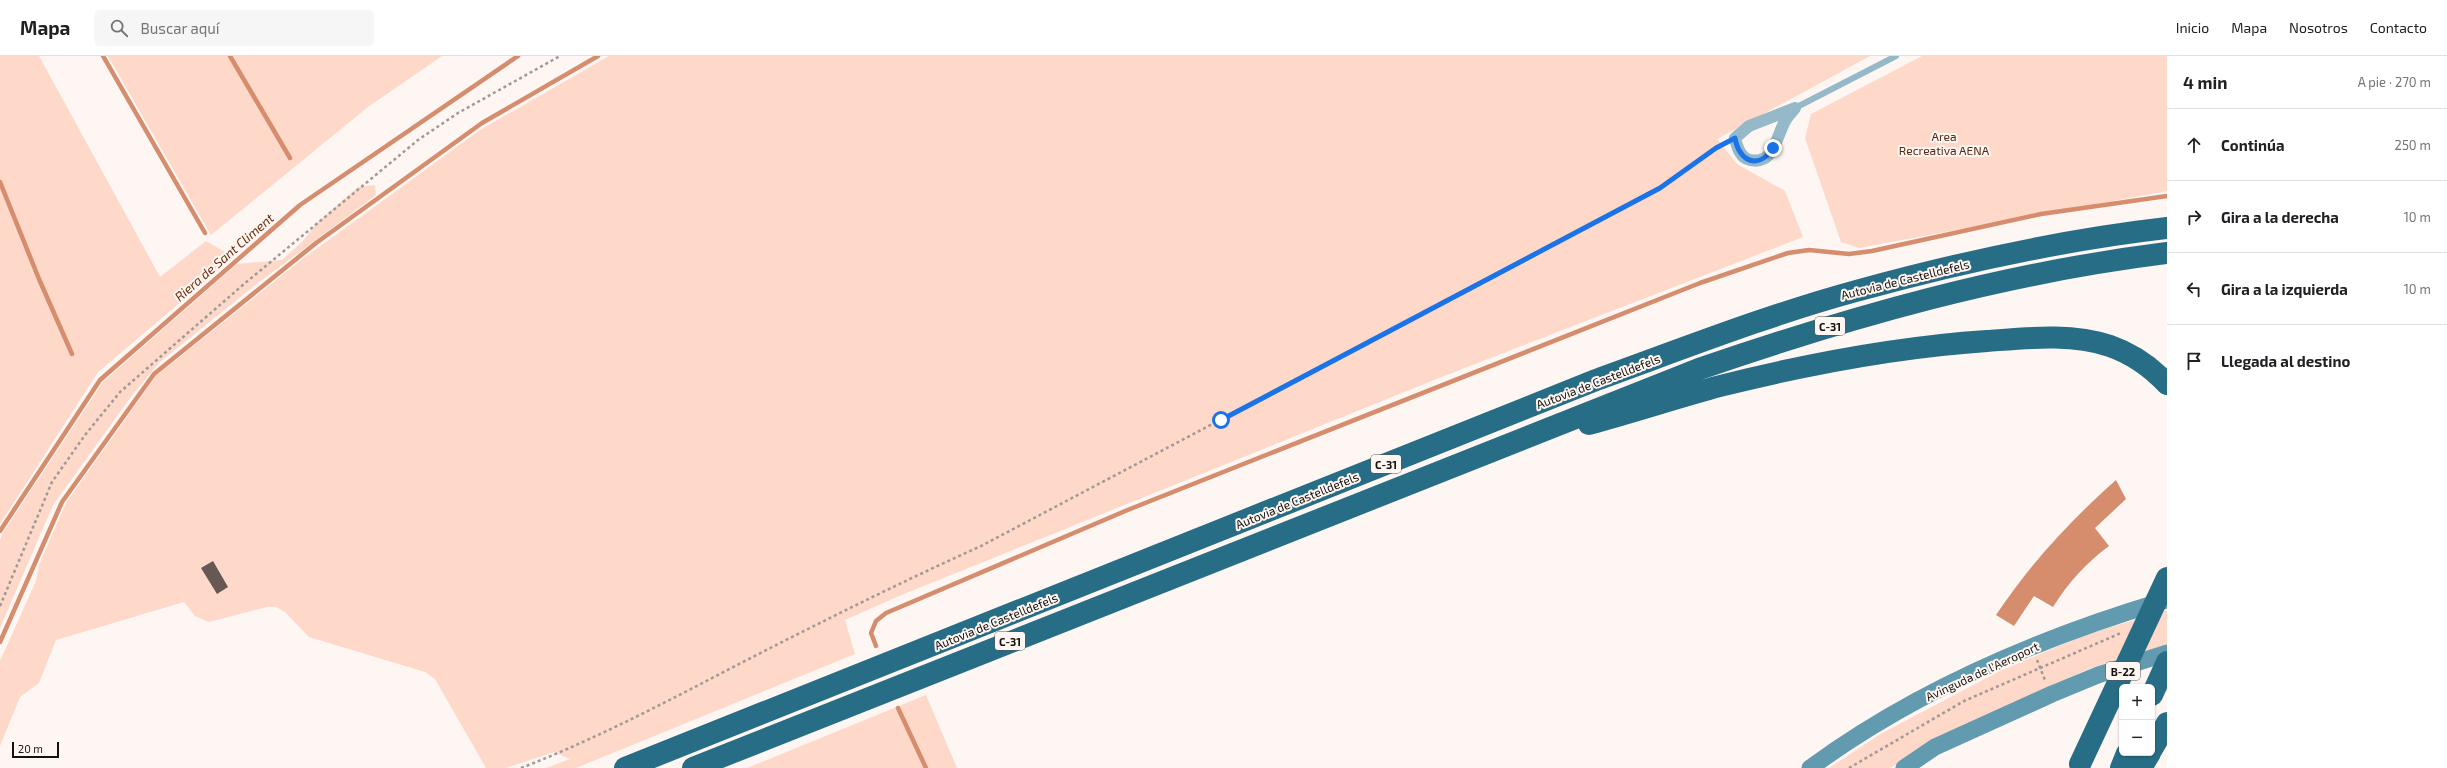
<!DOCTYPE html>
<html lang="es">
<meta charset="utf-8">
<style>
:root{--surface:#fff;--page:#f6f6f6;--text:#202124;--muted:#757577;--line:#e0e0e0}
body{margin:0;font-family:"Exo 2",sans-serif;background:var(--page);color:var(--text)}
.controls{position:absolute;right:12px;bottom:12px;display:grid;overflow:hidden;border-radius:6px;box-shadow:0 1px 3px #0004}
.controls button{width:36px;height:36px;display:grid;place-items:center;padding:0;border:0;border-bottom:1px solid var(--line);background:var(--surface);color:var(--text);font:20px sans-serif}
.scale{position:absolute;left:12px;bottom:10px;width:47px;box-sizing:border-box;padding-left:4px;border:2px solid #16110e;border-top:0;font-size:11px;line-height:14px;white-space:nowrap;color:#16110e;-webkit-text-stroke:3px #fdf6f3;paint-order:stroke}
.stop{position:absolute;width:12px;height:12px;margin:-9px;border:3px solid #1a73e8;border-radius:50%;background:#fff}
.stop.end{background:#1a73e8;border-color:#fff;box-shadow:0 1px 4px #0008}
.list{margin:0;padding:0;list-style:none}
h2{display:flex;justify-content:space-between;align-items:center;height:52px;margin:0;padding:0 16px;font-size:17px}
h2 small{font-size:13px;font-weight:400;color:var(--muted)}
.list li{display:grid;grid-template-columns:26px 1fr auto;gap:12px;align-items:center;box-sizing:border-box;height:72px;padding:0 16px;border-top:1px solid var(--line)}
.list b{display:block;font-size:15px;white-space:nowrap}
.list em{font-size:13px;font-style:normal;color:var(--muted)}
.icon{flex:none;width:22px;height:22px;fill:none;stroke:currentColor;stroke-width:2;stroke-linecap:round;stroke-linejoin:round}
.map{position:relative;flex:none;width:2167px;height:712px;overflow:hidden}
header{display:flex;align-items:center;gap:24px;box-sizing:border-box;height:56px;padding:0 20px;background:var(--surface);border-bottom:1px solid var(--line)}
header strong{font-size:19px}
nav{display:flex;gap:22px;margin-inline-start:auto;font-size:14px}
.search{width:280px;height:36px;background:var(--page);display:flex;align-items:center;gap:10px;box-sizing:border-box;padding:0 14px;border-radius:6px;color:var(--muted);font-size:15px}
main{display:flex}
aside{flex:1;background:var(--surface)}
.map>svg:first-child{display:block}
</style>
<header>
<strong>Mapa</strong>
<div class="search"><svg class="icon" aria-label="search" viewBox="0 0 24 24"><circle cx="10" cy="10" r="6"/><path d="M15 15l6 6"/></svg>Buscar aquí</div>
<nav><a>Inicio</a><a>Mapa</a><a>Nosotros</a><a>Contacto</a></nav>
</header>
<main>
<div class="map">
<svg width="2167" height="712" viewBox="0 0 2167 712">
<rect width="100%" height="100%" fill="#fdf6f3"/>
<path fill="#fed8c8" d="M 0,0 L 39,0 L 160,221 L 206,185 L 234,201 L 98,316 L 0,468 Z
M 108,0 L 442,0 L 368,51 L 211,179 Z
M 609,0 L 1870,0 L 1717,83 L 1737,108 L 1785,135 L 1803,181 L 1444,320 L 899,540 L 845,564 L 855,598 L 576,712 L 546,712 L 570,703 L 554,696 L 506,712 L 486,712 L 435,623 L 425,616 L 309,581 L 285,556 L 276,551 L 267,551 L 209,566 L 195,560 L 184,546 L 56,584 L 39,627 L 20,641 L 0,690 L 0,605 L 36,525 L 39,509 L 66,447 L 156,320 L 300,205 L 480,74 Z
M 1922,0 L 2167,0 L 2167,135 L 1859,192 L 1841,186 L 1805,82 L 1811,58 Z
M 375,129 L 376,139 L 254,230 L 160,306 L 133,338 L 53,449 L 0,572 L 0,484 L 2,478 L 103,326 L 237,208 L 282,204 L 302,186 L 318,166 L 358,131 Z
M 2167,554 L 2167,589 L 2091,612 L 2010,648 L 1890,712 L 1829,712 L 1882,677 L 2000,615 L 2085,579 Z
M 926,639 L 957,712 L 747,712 Z"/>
<path fill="#d58d6e" d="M 2116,424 L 2126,443 L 2095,472 L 2109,490 C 2087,506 2068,527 2053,551 L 2034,540 L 2014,570 L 1996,559 C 2032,506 2068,467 2116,424 Z"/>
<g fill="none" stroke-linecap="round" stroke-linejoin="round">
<path stroke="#d58d6e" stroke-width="4.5" d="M 103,0 L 205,177
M 230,0 L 290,102
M 0,126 L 39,223 L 72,298
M 0,475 L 100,324 L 300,149 L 518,0
M 0,586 L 62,446 L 154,318 L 316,187 L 482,67 L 598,0
M 876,590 L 871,577 L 876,565 L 886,557 L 1130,453 L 1700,227 L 1788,197 L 1809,194 L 1849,198 L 1872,195 L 2041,158 L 2167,140
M 898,652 L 926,712"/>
</g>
<path fill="#665852" d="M 213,505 L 228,531 L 217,538 L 201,512 Z"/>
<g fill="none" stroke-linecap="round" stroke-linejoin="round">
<path stroke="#a09996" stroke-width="2.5" stroke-dasharray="3 3" stroke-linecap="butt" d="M 0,550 L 52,426 L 85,379 L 120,336 L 244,228 L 418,84 L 458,57 L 560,0
M 2037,604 L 2045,624
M 521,712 C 596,683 668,645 739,608 C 819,567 899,527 981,490 L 1660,132 L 1723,88
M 1849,712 L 1964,645 L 2121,577"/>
<path stroke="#95b9c8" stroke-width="6" d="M 1795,52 L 1896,0"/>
<path stroke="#95b9c8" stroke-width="12" d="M 1795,52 C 1791,57 1786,62 1784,67 C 1776,83 1773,109 1750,104 C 1740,102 1737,91 1735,82 L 1749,70 Z"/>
<path stroke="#629aaf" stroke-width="17" d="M 1810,712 C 1915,635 2039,582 2163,545
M 1904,712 L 1935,691 L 2052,638 L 2098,619 L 2167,597"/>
<path stroke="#276d86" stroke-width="22" d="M 1589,368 C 1633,356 1676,342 1720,330 C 1808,308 1897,291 1987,285 C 2028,282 2071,277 2110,290 C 2133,298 2151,311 2167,328
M 2152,639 L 2167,606
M 2152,693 L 2167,667
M 625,712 L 1596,324 C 1682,293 1768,259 1856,235 C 1958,207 2062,184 2167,172
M 693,712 L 1699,313 C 1853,260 2005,217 2167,197
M 2121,712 L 2127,697
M 2141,712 L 2150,697"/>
<path stroke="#276d86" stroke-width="22" d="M 2080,708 L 2167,522"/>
</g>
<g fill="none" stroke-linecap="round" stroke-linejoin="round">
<path stroke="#1a73e8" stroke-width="5" d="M 1221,364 L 1660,132 L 1716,92 L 1735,82 C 1739,106 1759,114 1773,92"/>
</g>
<g text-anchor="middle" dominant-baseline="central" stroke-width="4" stroke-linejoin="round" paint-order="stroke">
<g fill="#fdf6f3" stroke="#5b5653" stroke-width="1">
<rect x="1815" y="261" width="30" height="18" rx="3"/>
<rect x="1371" y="399" width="30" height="18" rx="3"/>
<rect x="995" y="576" width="30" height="18" rx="3"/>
<rect x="2106" y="606" width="34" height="18" rx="3"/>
</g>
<g font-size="11" font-weight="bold" fill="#16110e">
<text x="1830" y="270">C-31</text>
<text x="1386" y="408">C-31</text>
<text x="1010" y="585">C-31</text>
<text x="2123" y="615">B-22</text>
</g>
<g font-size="12" fill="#582912" stroke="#fdf6f3">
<text x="1944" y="80">Area<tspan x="1944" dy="14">Recreativa AENA</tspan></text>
</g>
<g font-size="12" fill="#16110e" stroke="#fdf6f3">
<text transform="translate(1905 223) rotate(-14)">Autovia de Castelldefels</text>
<text transform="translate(1598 325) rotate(-21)">Autovia de Castelldefels</text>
<text transform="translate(1297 444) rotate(-22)">Autovia de Castelldefels</text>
<text transform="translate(996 565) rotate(-22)">Autovia de Castelldefels</text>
<text transform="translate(1982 615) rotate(-25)">Avinguda de l'Aeroport</text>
</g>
<g font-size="13" font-style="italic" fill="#6d2c08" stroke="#fdf6f3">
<text transform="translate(224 201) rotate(-41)">Riera de Sant Climent</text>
</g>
</g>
</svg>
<div class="controls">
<button>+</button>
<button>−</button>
</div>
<div class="scale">20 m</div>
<div class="stop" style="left:1221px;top:364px"></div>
<div class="stop end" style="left:1773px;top:92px"></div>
</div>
<aside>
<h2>4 min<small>A pie · 270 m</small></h2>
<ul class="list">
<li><svg class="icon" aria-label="ahead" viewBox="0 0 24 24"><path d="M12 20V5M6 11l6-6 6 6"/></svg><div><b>Continúa</b></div><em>250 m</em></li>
<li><svg class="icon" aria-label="right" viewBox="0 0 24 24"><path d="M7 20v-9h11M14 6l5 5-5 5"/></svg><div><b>Gira a la derecha</b></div><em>10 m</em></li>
<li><svg class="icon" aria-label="left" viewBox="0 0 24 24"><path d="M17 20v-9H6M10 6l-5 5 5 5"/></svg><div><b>Gira a la izquierda</b></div><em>10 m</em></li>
<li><svg class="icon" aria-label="arrive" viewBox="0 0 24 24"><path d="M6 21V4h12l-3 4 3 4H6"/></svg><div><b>Llegada al destino</b></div></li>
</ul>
</aside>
</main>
